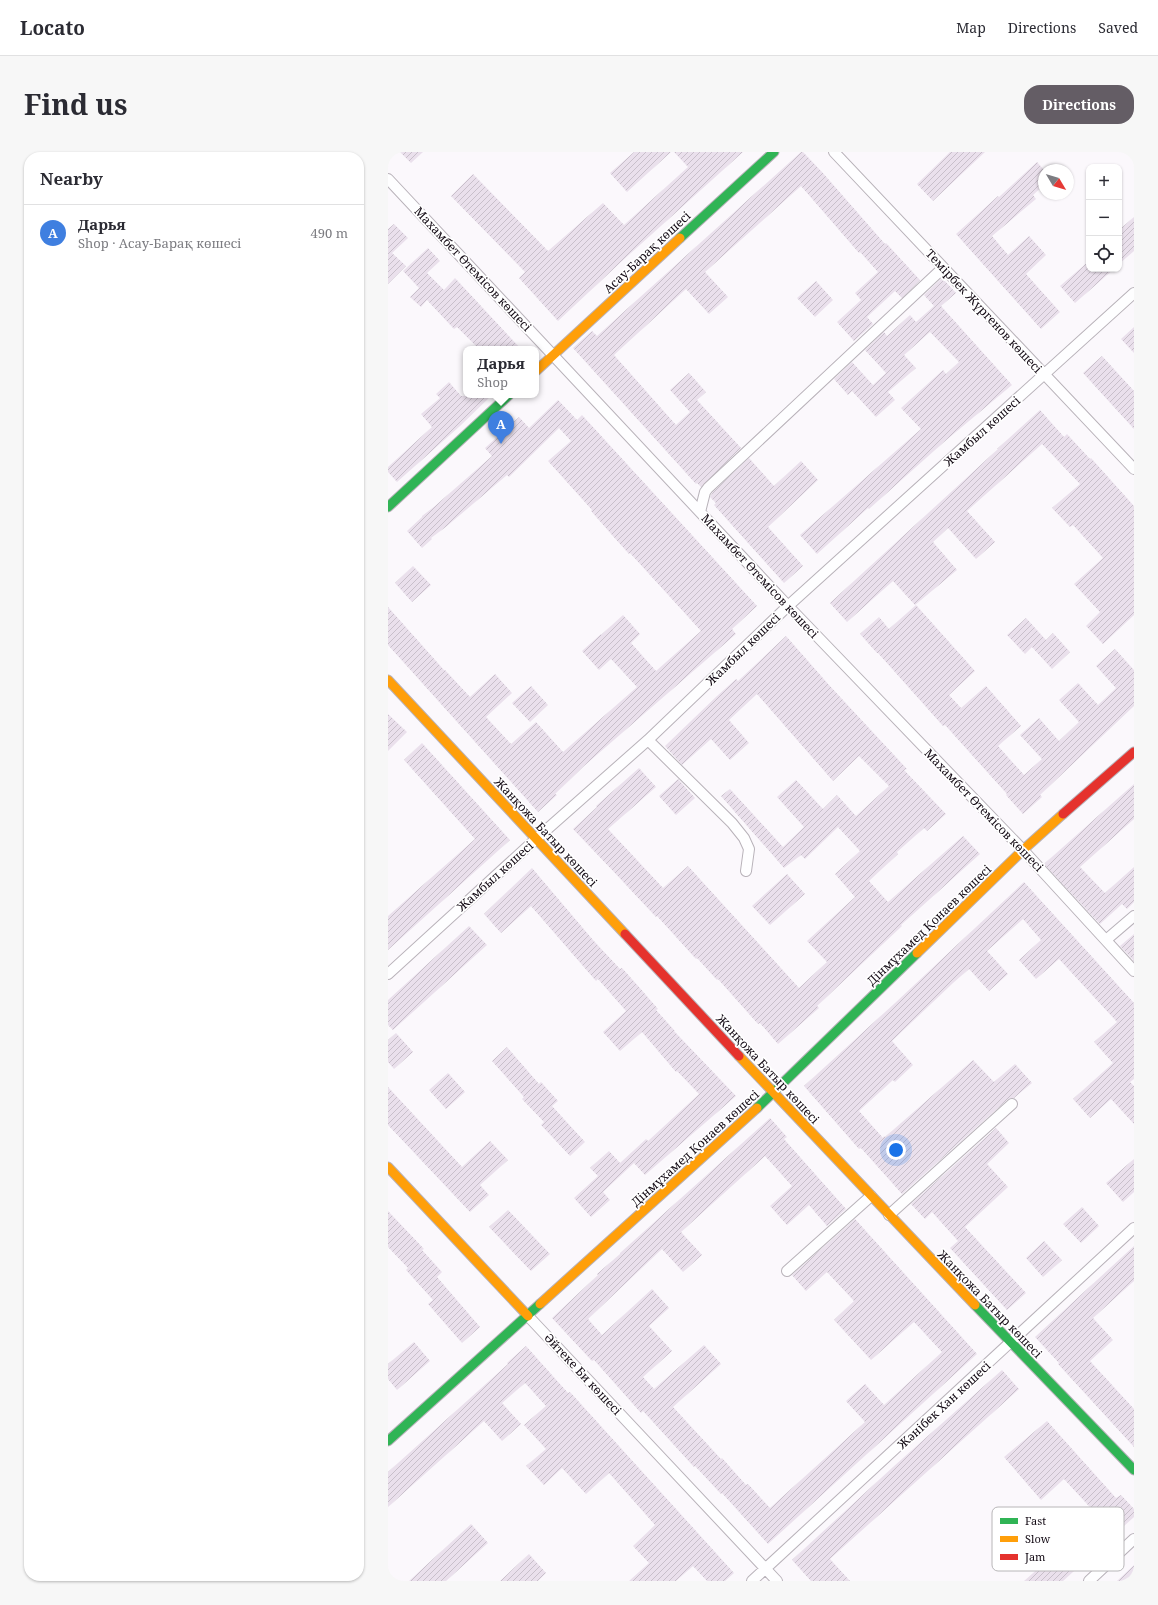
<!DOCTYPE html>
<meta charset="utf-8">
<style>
:root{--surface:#fff;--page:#f7f7f7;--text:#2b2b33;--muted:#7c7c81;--line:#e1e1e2;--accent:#645d65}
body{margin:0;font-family:"Noto Serif",serif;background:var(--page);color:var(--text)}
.controls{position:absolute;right:12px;top:12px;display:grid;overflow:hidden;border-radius:8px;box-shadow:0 1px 3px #0004}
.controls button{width:36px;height:36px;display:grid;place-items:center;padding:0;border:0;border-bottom:1px solid var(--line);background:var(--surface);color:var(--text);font:20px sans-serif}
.compass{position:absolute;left:650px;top:12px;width:36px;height:36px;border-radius:50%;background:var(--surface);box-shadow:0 1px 3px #0004;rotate:128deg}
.you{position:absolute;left:508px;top:998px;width:14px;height:14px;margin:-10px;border:3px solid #fff;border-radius:50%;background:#1a73e8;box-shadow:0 0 0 6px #1a73e833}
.badge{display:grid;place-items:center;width:26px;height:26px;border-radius:50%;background:var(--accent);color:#fff;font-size:13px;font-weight:700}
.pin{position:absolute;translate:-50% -33px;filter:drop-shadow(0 1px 2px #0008)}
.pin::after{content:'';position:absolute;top:21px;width:14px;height:12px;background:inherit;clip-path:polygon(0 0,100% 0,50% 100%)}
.popup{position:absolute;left:75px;top:194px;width:76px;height:52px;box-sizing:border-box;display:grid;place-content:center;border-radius:8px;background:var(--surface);filter:drop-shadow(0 1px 3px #0005);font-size:13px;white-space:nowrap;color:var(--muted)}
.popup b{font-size:15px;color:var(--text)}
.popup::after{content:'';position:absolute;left:50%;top:100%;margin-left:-8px;border:8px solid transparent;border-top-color:var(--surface)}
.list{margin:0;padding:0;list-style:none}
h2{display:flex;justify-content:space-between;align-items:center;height:52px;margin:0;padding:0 16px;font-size:17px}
h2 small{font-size:13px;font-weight:400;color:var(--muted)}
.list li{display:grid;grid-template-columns:26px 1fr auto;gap:12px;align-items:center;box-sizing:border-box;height:56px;padding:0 16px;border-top:1px solid var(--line)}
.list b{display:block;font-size:15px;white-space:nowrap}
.list p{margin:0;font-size:13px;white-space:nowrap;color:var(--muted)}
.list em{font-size:13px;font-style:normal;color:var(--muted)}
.icon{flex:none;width:22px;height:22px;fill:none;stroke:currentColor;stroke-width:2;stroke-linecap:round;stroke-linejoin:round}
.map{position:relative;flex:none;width:746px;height:1429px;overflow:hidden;border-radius:16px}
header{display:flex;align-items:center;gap:24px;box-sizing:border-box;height:56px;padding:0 20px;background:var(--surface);border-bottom:1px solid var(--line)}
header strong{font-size:19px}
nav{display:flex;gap:22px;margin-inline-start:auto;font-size:14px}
.intro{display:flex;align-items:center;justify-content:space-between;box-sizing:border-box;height:96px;padding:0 24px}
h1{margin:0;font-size:28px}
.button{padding:10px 18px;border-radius:16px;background:var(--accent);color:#fff;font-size:14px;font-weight:700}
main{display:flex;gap:24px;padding:0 24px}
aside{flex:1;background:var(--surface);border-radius:16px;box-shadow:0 1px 3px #0004}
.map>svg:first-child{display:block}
</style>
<header>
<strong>Locato</strong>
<nav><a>Map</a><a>Directions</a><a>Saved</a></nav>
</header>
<div class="intro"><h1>Find us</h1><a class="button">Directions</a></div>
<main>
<aside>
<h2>Nearby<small></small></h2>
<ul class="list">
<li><span class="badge" style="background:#3f7fe0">A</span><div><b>Дарья</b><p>Shop · Асау-Барақ көшесі</p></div><em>490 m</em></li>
</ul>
</aside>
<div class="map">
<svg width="746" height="1429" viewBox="0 0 746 1429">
<defs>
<pattern id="building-hatch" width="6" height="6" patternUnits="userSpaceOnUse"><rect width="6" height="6" fill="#eae0ec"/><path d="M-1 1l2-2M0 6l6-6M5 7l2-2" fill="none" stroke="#c8bfca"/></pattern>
</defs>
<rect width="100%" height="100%" fill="#fbf8fc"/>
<path fill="url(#building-hatch)" d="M 12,0 L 35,0 L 23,11 Z
M 246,0 L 283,0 L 239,40 L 222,21 Z
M 286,0 L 355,0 L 233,110 L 170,169 L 131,126 L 137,120 L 63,44 L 85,22 L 160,99 L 215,51 L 236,73 L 300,15 Z
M 413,0 L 415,0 L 434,20 L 497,92 L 498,91 L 532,128 L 514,146 L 507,139 L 479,165 L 485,172 L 466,189 L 449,170 L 473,148 L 467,141 L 490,120 L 472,100 L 471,101 L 413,34 L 317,120 L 340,145 L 321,162 L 298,137 L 226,203 L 288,273 L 302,260 L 282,238 L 301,221 L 318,240 L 309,248 L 353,296 L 313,335 L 309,331 L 308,332 L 185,196 L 204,179 L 209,184 Z
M 562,0 L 597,0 L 545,49 L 529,32 Z
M 649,10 L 656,18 L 656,33 L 645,43 L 648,47 L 604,84 L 620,103 L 641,84 L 658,103 L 638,122 L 672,160 L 653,177 L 568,82 L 610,44 L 611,45 Z
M 746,65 L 746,99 L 731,112 L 731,78 Z
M 6,72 L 20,86 L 4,101 L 18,114 L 0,132 L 0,77 Z
M 40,96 L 52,109 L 39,121 L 56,138 L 67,126 L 133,197 L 91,197 L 69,175 L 66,177 L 39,148 L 33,155 L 22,145 L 31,136 L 15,119 Z
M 701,109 L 701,117 L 726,117 L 687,151 L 672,134 Z
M 554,126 L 568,141 L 553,154 L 624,233 L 556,290 L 481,357 L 480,356 L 429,402 L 412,383 L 533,277 L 513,256 L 555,218 L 558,222 L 571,210 L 542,180 L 516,203 L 528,216 L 500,240 L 507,248 L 488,265 L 464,239 L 460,243 L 446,227 L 464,210 L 485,233 L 498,221 L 477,198 L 496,180 L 499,184 L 522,163 L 528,170 L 546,154 L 536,143 Z
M 428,129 L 445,148 L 427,165 L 409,146 Z
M 746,175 L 746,201 L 733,187 Z
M 714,204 L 746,239 L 746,277 L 695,221 Z
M 61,230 L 73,244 L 104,243 L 72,274 L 9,330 L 0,320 L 0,315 L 44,275 L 33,262 L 52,246 L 48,242 Z
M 170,248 L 189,268 L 194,263 L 369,454 L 344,477 L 348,482 L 196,614 L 167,642 L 169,643 L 150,660 L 0,493 L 0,455 L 56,518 L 57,518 L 82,545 L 107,522 L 124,541 L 98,565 L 123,592 L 148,570 L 175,600 L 249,535 L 223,507 L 211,518 L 194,499 L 213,482 L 213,483 L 235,463 L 252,482 L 243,491 L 268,519 L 313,479 L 242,401 L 241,402 L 224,383 L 203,359 L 204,358 L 160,309 L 183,289 L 171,276 L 121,325 L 119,323 L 59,374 L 43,386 L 44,387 L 34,396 L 19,379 L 34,365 L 34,364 L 47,354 L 104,304 L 97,296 L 131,265 L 141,276 Z
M 652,258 L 676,285 L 679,282 L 702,307 L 703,306 L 746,354 L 746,463 L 715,492 L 698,474 L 712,460 L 686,432 L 715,406 L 685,373 L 682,375 L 664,356 L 692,332 L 654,292 L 579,359 L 607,390 L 588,407 L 560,376 L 545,390 L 569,418 L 527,453 L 505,429 L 459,470 L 442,451 L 610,297 L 609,297 Z
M 361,306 L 386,334 L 413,309 L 430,328 L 380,375 L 415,414 L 396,431 L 326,353 L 328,351 L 322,345 L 325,340 Z
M 25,414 L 43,433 L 24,450 L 7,431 Z
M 528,453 L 587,519 L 561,543 L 573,556 L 598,534 L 633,574 L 610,594 L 636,623 L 654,607 L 632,583 L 651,566 L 671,589 L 691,570 L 671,548 L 690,531 L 710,553 L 725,539 L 728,536 L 708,514 L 727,497 L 746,518 L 746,554 L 652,643 L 654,645 L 635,662 L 618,643 L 619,642 L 557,573 L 555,574 L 490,501 L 489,501 L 472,482 L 491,465 L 501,477 Z
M 638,466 L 658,488 L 665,481 L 682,500 L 664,517 L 644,495 L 637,502 L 619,483 Z
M 398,484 L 441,533 L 519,617 L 516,618 L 558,662 L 539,679 L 536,676 L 509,700 L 510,702 L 481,729 L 500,750 L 575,684 L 592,702 L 513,773 L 514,774 L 429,854 L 431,856 L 390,892 L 372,871 L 370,872 L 330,827 L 329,828 L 309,806 L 308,807 L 269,764 L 268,765 L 225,719 L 185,677 L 209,655 L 208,654 L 251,616 L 268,635 L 220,677 L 275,736 L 300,714 L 411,836 L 439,810 L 419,789 L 467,745 L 447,722 L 472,699 L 450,675 L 417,707 L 413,703 L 396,716 L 333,644 L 342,637 L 395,695 L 416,675 L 389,645 L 408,628 L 435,657 L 449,643 L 468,664 L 501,634 L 471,604 L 445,629 L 369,542 L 341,568 L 361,591 L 342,608 L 323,587 L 294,613 L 277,594 L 329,544 L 348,527 L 350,529 Z
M 143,534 L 160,553 L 142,570 L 124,551 Z
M 0,562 L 19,580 L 0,599 Z
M 34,591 L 122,688 L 0,798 L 0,764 L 87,687 L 16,608 Z
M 290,627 L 307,646 L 288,663 L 271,644 Z
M 746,632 L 746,667 L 692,715 L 717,741 L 746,715 L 746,750 L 739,757 L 734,752 L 712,772 L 656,712 Z
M 144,716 L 205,788 L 232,817 L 234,816 L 251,835 L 270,857 L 268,858 L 287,879 L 286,879 L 348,944 L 257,1023 L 246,1011 L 215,1040 L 222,1048 L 203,1065 L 186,1046 L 210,1024 L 202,1016 L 221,999 L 232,1011 L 258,987 L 260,989 L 311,942 L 289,919 L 288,920 L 254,880 L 232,899 L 215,880 L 238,859 L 210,827 L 208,829 L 143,754 L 113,781 L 96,762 Z
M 399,722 L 417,742 L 382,773 L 364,754 Z
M 636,730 L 746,851 L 746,927 L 742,930 L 746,934 L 746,972 L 723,947 L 702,966 L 685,947 L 725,911 L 706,890 L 729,870 L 671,807 L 648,827 L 631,808 L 653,788 L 635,767 L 599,799 L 620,822 L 601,839 L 581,817 L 565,831 L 504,889 L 525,913 L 507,930 L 505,928 L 471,959 L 495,986 L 496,984 L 497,985 L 585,908 L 606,930 L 627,912 L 644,931 L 626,946 L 620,947 L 514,1042 L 473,996 L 471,997 L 416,934 L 507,851 Z
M 81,774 L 99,793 L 5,878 L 0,873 L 0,848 Z
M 746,782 L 746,809 L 732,794 Z
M 8,881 L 25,900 L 6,917 L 0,910 L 0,888 Z
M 119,895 L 151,932 L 153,930 L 170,949 L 164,954 L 197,990 L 182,1004 L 153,973 L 156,970 L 134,947 L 136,945 L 104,909 Z
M 60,921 L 77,940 L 58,957 L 41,938 Z
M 0,935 L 74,1015 L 102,989 L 120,1008 L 92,1033 L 101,1043 L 82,1060 L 0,973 Z
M 382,966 L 399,985 L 396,987 L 458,1057 L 439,1074 L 421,1053 L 399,1073 L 382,1054 L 404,1034 L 377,1004 L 293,1080 L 314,1103 L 295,1120 L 274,1097 L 200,1167 L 214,1183 L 264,1137 L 281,1156 L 261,1174 L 284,1199 L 255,1225 L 266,1237 L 316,1193 L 333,1212 L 285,1255 L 333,1307 L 334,1306 L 358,1333 L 360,1332 L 382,1356 L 477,1270 L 458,1249 L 477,1232 L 496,1253 L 554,1200 L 526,1170 L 483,1208 L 446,1168 L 466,1149 L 439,1120 L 418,1139 L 404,1123 L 467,1067 L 589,1202 L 380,1392 L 334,1341 L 333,1342 L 307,1314 L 306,1315 L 255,1259 L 253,1261 L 206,1208 L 204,1209 L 164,1166 L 210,1123 L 209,1122 L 232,1102 L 232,1101 Z
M 608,976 L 621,991 L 599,1012 L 620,1035 L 577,1075 L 638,1141 L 619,1158 L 562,1096 L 570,1089 L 544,1060 L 537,1067 L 523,1052 Z
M 746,1007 L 746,1040 L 735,1050 L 718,1031 Z
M 694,1055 L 711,1074 L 693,1091 L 675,1072 Z
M 120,1058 L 162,1102 L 143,1119 L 101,1075 Z
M 0,1059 L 36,1097 L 34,1098 L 54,1120 L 49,1125 L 92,1175 L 74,1191 L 40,1152 L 45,1148 L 18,1118 L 20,1116 L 0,1095 Z
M 656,1089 L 674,1108 L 655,1125 L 638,1106 Z
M 746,1094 L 746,1129 L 705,1166 L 725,1188 L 702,1209 L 746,1257 L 746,1295 L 670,1212 L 671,1211 L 647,1185 Z
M 26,1190 L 42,1209 L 9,1238 L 0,1227 L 0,1212 Z
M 138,1194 L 180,1241 L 182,1240 L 346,1421 L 337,1429 L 319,1429 L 305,1414 L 288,1429 L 241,1429 L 261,1411 L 245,1394 L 267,1373 L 221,1321 L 198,1342 L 174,1316 L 156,1333 L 138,1314 L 158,1297 L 136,1273 L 158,1254 L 137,1231 L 114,1251 L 133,1272 L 114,1289 L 96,1269 L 0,1355 L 0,1320 L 120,1212 L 119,1211 Z
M 614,1218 L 631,1237 L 442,1407 L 462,1429 L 423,1429 L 404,1408 L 505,1315 Z
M 659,1269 L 728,1346 L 733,1343 L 746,1357 L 746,1365 L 675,1429 L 636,1429 L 710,1364 L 676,1327 L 653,1348 L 616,1305 Z
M 83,1372 L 100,1391 L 58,1429 L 21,1429 Z
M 141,1402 L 158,1421 L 150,1429 L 112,1429 Z
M 746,1413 L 746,1429 L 729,1429 Z"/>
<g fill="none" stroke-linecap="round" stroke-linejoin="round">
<defs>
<path id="street" d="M 446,0 L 746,317
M 0,27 L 400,454 L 635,698 L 746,819
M 312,360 L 317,340 L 320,336 L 555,116
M 260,588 L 344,671 L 356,686 L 361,697 L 358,719
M 718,788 L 746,764
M 0,822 L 148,687 L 260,588 L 400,454 L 746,141
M 501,1063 L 624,952
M 399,1119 L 483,1044
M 140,1164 L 389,1429
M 364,1429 L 746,1076
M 701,1429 L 746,1387"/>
<path id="fast" d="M 292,86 L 386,0
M 0,355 L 121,243
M 369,956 L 529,801
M 587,1153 L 746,1318
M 0,1289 L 152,1152"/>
<path id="slow" d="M 148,219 L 292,86
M 0,528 L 237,782
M 529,801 L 635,698 L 675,662
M 351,904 L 587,1153
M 0,1015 L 140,1164
M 152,1152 L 369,956"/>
<path id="jam" d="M 675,662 L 746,600
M 237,782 L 351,904"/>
</defs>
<use href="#street" stroke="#b8b2b9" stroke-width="12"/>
<use href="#fast" stroke="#b8b2b9" stroke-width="11"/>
<use href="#slow" stroke="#b8b2b9" stroke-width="11"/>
<use href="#jam" stroke="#b8b2b9" stroke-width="11"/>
<use href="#street" stroke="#fefeff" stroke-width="10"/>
<use href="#fast" stroke="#30b455" stroke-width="9"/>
<use href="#slow" stroke="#ff9f0a" stroke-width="9"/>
<use href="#jam" stroke="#e5322d" stroke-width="9"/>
</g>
<g text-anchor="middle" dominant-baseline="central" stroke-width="3.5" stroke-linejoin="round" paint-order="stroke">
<g font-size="12" fill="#130a14" stroke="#fff">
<text transform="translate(259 100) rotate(-43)">Асау-Барақ көшесі</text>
<text transform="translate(85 117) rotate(47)">Махамбет Өтемісов көшесі</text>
<text transform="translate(596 159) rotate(47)">Темірбек Жүргенов көшесі</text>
<text transform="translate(594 279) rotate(-42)">Жамбыл көшесі</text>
<text transform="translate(372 424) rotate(47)">Махамбет Өтемісов көшесі</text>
<text transform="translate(355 497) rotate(-44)">Жамбыл көшесі</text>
<text transform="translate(596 658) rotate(46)">Махамбет Өтемісов көшесі</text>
<text transform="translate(158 680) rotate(47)">Жанқожа Батыр көшесі</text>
<text transform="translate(107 724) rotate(-42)">Жамбыл көшесі</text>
<text transform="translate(541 773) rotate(-44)">Дінмұхамед Қонаев көшесі</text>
<text transform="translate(380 917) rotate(47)">Жанқожа Батыр көшесі</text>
<text transform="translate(307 996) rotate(-42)">Дінмұхамед Қонаев көшесі</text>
<text transform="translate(602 1152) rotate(46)">Жанқожа Батыр көшесі</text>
<text transform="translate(195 1222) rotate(47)">Әйтеке Би көшесі</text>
<text transform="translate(556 1253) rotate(-43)">Жәнібек Хан көшесі</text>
</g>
</g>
<rect x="604" y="1355" width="132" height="64" rx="6" fill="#fff" stroke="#b8b6b8" stroke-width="1"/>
<rect x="612" y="1366" width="18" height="6" fill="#30b455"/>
<rect x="612" y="1384" width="18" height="6" fill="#ff9f0a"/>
<rect x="612" y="1402" width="18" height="6" fill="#e5322d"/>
<g font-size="11" fill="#130a14">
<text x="637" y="1373">Fast</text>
<text x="637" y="1391">Slow</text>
<text x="637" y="1409">Jam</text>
</g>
</svg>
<div class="controls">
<button>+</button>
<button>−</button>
<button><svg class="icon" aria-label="locate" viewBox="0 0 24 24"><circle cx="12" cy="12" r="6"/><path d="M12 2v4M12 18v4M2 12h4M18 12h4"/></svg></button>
</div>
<svg class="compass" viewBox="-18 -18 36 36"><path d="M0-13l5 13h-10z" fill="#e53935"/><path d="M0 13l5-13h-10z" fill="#7c7c81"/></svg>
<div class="you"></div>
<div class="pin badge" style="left:113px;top:292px;background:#3f7fe0">A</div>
<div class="popup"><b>Дарья</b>Shop</div>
</div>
</main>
